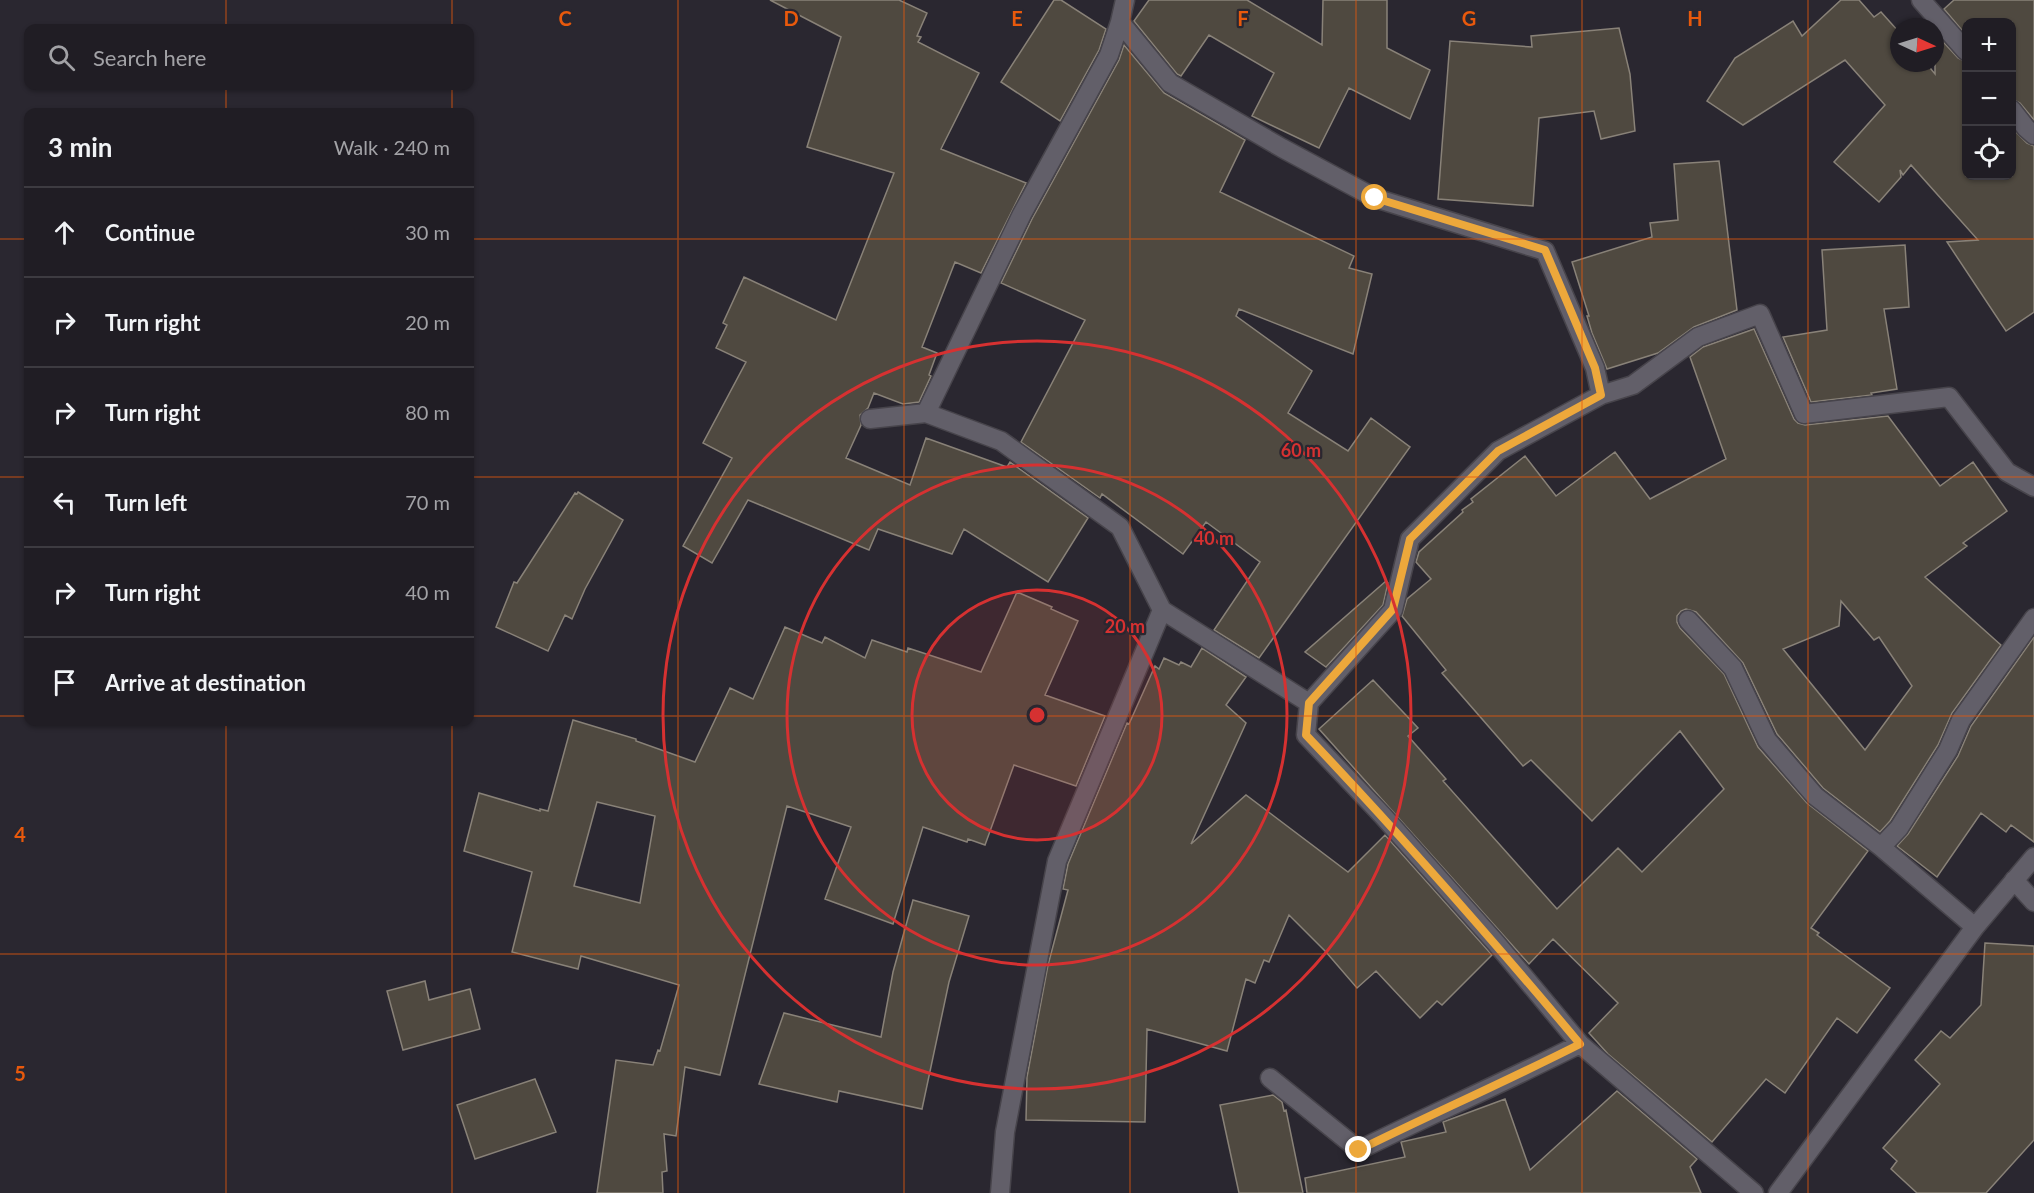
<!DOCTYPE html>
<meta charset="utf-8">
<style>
:root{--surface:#201d24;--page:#2d2a31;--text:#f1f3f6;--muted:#a2a2a6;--line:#3d3b41}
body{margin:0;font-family:Lato,sans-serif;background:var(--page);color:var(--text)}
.controls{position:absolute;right:18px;top:18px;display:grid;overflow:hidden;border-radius:12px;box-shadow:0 2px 4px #0004}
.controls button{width:54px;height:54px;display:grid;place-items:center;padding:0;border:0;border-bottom:2px solid var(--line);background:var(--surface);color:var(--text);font:30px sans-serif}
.compass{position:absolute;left:1890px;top:18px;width:54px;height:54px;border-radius:50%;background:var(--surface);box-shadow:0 2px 4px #0004;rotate:94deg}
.stop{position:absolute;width:18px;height:18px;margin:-14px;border:4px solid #eda83b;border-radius:50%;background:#fff}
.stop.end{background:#eda83b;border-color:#fff;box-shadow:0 2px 6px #0008}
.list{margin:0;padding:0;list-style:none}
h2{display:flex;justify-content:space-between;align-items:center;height:78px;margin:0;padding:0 24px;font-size:26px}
h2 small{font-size:20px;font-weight:400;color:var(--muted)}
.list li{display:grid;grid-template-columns:39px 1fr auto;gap:18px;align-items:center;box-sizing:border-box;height:90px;padding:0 24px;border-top:2px solid var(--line)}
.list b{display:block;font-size:22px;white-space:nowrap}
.list em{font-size:20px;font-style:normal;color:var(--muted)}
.icon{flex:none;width:33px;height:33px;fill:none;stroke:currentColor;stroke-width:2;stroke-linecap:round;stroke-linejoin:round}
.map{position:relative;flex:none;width:2034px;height:1193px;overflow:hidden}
.search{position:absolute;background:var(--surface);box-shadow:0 2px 4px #0004;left:24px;top:24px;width:450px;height:66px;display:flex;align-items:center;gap:15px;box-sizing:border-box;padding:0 21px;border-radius:12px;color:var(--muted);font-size:22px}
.panel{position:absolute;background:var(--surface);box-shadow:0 2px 4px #0004;left:24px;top:108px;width:450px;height:618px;border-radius:12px}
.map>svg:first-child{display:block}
</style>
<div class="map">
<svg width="2034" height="1193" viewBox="0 0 2034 1193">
<rect width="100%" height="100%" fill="#2a2730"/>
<path fill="#4f4940" stroke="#898278" stroke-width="1.5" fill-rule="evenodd" d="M 770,0 L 899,0 L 927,13 L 917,36 L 921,37 L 918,42 L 979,73 L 941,149 L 1026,183 L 981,273 L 955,262 L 922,347 L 937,353 L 929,375 L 931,376 L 919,402 L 903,404 L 874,393 L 868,408 L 860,415 L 861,425 L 846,458 L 910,485 L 926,438 L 1007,467 L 1010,462 L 1088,518 L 1048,582 L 964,529 L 952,554 L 878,529 L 869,550 L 748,500 L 712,563 L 683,546 L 732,458 L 703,443 L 746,362 L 716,348 L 727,325 L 723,323 L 744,277 L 836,320 L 894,173 L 807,147 L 841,37 Z
M 1054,0 L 1061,0 L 1106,29 L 1099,50 L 1060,121 L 1001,82 Z
M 1149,0 L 1247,0 L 1322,45 L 1323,0 L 1387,0 L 1387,48 L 1430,70 L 1410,119 L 1349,88 L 1319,148 L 1252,116 L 1274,73 L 1209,35 L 1181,76 L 1177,74 L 1134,21 Z
M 1841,0 L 1859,0 L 1874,17 L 1881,12 L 1899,32 L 1899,63 L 1926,63 L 1935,74 L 1935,33 L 1958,58 L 1966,62 L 1966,176 L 2012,176 L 2012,128 L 2027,143 L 2034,146 L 2034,312 L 2006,331 L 1947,242 L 1978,240 L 1911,165 L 1903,175 L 1900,170 L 1901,177 L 1879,202 L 1834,162 L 1885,105 L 1845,60 L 1743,125 L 1707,101 L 1735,58 L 1793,21 L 1802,36 Z
M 1954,0 L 2034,0 L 2034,120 L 2020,103 L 2012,99 L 2012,22 L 1966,22 L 1966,35 L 1944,9 Z
M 1619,28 L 1630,74 L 1635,131 L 1601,139 L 1594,111 L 1539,118 L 1533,206 L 1438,199 L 1450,41 L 1532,47 L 1531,36 Z
M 1124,45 L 1164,93 L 1245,140 L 1220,192 L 1354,256 L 1349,268 L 1372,274 L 1353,354 L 1239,309 L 1236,316 L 1312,371 L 1288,413 L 1348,451 L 1371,418 L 1410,447 L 1259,658 L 1214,630 L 1260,562 L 1206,522 L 1183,554 L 1102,494 L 1100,498 L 1021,442 L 1085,320 L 1001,283 L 1032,219 L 1119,60 Z
M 1719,161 L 1737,310 L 1694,327 L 1658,353 L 1607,369 L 1592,333 L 1587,316 L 1589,316 L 1572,262 L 1652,237 L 1650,223 L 1678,220 L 1674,164 Z
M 1905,245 L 1909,307 L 1884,309 L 1897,389 L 1871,393 L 1872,395 L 1811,402 L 1783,337 L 1827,330 L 1822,250 Z
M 1754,329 L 1794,419 L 1798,423 L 1805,425 L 1888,416 L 1940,486 L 1973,462 L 2007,511 L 1963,543 L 1967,546 L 1925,577 L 2001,645 L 1952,713 L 1938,745 L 1890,821 L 1880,832 L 1823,788 L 1777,734 L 1743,663 L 1696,612 L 1686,609 L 1681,611 L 1677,616 L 1677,622 L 1680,628 L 1724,674 L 1758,747 L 1807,803 L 1868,851 L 1811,928 L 1819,933 L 1817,935 L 1890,988 L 1857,1033 L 1837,1018 L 1785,1093 L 1766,1079 L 1712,1142 L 1608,1054 L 1589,1033 L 1618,1003 L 1553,939 L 1529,964 L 1319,729 L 1373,680 L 1418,728 L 1408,736 L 1446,779 L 1443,781 L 1557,909 L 1618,848 L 1642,872 L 1724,789 L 1680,731 L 1592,821 L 1531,760 L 1523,766 L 1442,673 L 1446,670 L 1402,616 L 1407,599 L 1431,579 L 1416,562 L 1419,552 L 1463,512 L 1462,510 L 1473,502 L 1471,499 L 1525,456 L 1556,496 L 1615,452 L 1650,499 L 1726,459 L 1690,357 L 1703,347 ZM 1841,601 L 1874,640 L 1879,637 L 1912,686 L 1865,750 L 1783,649 L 1839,626 Z
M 578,492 L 623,520 L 585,589 L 572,619 L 565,615 L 548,651 L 496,627 L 514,582 L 517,583 L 575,493 L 577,494 Z
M 1386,581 L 1388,583 L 1383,605 L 1326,667 L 1305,652 Z
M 1017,592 L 1052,607 L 1051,609 L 1078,621 L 1045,695 L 1105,716 L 1076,786 L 1014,765 L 985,845 L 968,839 L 967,842 L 923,827 L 893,924 L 825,899 L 851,827 L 787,806 L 720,1075 L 685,1067 L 676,1136 L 664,1134 L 667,1171 L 662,1172 L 663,1193 L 597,1193 L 616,1060 L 653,1065 L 658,1050 L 660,1051 L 679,985 L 581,956 L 578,969 L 512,952 L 532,872 L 464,851 L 479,793 L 540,811 L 540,809 L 548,811 L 573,720 L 636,739 L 636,741 L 695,762 L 730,688 L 753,699 L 785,627 L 822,643 L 825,637 L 865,658 L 872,640 L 907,652 L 908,648 L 981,672 ZM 597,802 L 655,816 L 640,903 L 574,886 Z
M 2034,637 L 2034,842 L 2011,825 L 2006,832 L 1981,813 L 1937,877 L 1897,846 L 1908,834 L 1958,756 L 1971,726 Z
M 1202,648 L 1246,677 L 1226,705 L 1246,723 L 1191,844 L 1246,795 L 1348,872 L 1385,835 L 1492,955 L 1442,1005 L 1437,1001 L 1420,1018 L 1376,971 L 1357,988 L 1326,952 L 1289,915 L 1269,962 L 1264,960 L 1255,983 L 1246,979 L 1227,1051 L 1147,1029 L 1145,1122 L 1026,1120 L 1027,1077 L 1048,965 L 1068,890 L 1063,889 L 1068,864 L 1127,723 L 1129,724 L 1155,666 L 1159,669 L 1164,658 L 1179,665 L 1181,662 L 1191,667 Z
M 913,900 L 969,916 L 949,982 L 922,1109 L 839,1091 L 837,1102 L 759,1084 L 784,1013 L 881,1037 L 893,972 Z
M 1985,943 L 2034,946 L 2034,1140 L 1986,1193 L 1917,1193 L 1891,1169 L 1897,1161 L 1883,1148 L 1940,1084 L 1915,1060 L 1941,1031 L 1950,1038 L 1981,1005 Z
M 425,981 L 429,1000 L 470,989 L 480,1029 L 403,1050 L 387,991 Z
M 535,1079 L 556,1132 L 475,1159 L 457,1105 Z
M 1617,1091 L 1697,1159 L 1690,1167 L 1701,1193 L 1307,1193 L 1305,1178 L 1405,1157 L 1401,1142 L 1446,1132 L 1443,1122 L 1505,1099 L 1530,1170 Z
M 1273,1095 L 1282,1102 L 1284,1111 L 1286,1110 L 1303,1193 L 1239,1193 L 1220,1105 Z"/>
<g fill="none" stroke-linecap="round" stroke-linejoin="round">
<defs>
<path id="street" d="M 1125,0 L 1120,22 L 1170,83 L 1282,148 L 1375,198 L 1545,251 L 1595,368 L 1601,395
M 1921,0 L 1966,51
M 2012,110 L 2026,128 L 2034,135
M 926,413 L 1022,214 L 1109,55 L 1120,22
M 870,419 L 926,413 L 1001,441 L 1120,527 L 1162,610 L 1057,861 L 1005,1132 L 1000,1193
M 1162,610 L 1309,703 L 1393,610 L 1410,539 L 1498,451 L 1601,395 L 1633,385 L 1698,337 L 1760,314 L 1804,414 L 1949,397 L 2007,472 L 2034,487
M 1688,620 L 1733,668 L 1767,740 L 1815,796 L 1881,847 L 1975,927
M 1309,703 L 1306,735 L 1383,816 L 1496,943 L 1580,1044 L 1754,1193
M 1881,847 L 1899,828 L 1948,750 L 1961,720 L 2034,618
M 2014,880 L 2034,902
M 1270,1078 L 1359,1150 C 1432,1114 1507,1081 1580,1044
M 1778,1193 L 1975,927 L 2034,857"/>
</defs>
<use href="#street" stroke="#47444b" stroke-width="21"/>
<use href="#street" stroke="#625f69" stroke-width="18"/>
</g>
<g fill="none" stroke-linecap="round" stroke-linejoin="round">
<path stroke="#eda83b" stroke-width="8" d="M 1359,1150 C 1432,1114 1507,1081 1580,1044 C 1491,938 1401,835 1306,735 L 1309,703 L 1393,609 L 1410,539 L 1498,451 L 1601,395 L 1595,368 L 1545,250 L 1375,198"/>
</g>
<path fill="none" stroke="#e8590c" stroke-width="1.5" stroke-opacity="0.55" d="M 226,0 L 226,28M 452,0 L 452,28M 678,0 L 678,1193M 904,0 L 904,1193M 1130,0 L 1130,1193M 1356,0 L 1356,1193M 1582,0 L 1582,1193M 1808,0 L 1808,1193M 226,86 L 226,112M 452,86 L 452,112M 0,239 L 28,239M 470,239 L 2034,239M 0,477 L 28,477M 470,477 L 2034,477M 0,716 L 28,716M 470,716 L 2034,716M 226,722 L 226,1193M 452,722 L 452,1193M 0,954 L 2034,954"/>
<circle cx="1037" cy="715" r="125" fill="#d63131" fill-opacity=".12"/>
<g fill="none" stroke="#d63131" stroke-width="3">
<circle cx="1037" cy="715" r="125"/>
<circle cx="1037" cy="715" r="250"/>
<circle cx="1037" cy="715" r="374"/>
</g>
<g font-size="20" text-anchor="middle" font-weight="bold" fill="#e8590c" stroke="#2a2730" stroke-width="4.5" stroke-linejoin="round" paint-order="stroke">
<text x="565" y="26">C</text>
<text x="791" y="26">D</text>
<text x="1017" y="26">E</text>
<text x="1243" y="26">F</text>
<text x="1469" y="26">G</text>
<text x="1695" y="26">H</text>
<text x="20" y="842">4</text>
<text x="20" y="1081">5</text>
</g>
<circle cx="1037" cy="715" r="9" fill="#d63131" stroke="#2a2730" stroke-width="3"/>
<g font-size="18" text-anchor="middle" font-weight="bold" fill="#d63131" stroke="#2a2730" stroke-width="4.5" stroke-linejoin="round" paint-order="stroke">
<text x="1301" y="457">60 m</text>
<text x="1214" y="545">40 m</text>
<text x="1125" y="633">20 m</text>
</g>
</svg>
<div class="controls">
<button>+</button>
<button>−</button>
<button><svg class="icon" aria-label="locate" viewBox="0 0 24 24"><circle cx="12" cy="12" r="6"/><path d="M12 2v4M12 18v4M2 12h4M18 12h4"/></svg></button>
</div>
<svg class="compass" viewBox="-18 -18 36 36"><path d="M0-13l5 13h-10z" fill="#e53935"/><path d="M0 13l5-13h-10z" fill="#a2a2a6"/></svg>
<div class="stop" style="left:1375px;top:198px"></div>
<div class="stop end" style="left:1359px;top:1150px"></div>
<div class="search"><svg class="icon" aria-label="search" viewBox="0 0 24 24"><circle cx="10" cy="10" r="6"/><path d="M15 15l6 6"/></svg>Search here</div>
<section class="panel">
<h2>3 min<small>Walk · 240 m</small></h2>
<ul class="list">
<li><svg class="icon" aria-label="ahead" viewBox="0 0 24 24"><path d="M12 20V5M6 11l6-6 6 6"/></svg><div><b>Continue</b></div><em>30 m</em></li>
<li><svg class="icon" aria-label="right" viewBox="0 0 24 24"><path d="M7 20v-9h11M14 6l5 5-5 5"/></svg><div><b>Turn right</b></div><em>20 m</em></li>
<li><svg class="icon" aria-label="right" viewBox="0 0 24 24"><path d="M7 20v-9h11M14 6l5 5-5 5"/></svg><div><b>Turn right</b></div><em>80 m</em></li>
<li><svg class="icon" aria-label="left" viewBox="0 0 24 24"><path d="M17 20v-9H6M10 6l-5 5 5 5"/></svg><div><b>Turn left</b></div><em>70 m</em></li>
<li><svg class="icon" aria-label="right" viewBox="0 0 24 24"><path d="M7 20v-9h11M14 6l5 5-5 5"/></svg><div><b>Turn right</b></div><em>40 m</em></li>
<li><svg class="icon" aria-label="arrive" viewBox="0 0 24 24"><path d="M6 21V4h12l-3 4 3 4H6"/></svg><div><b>Arrive at destination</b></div></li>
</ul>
</section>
</div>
